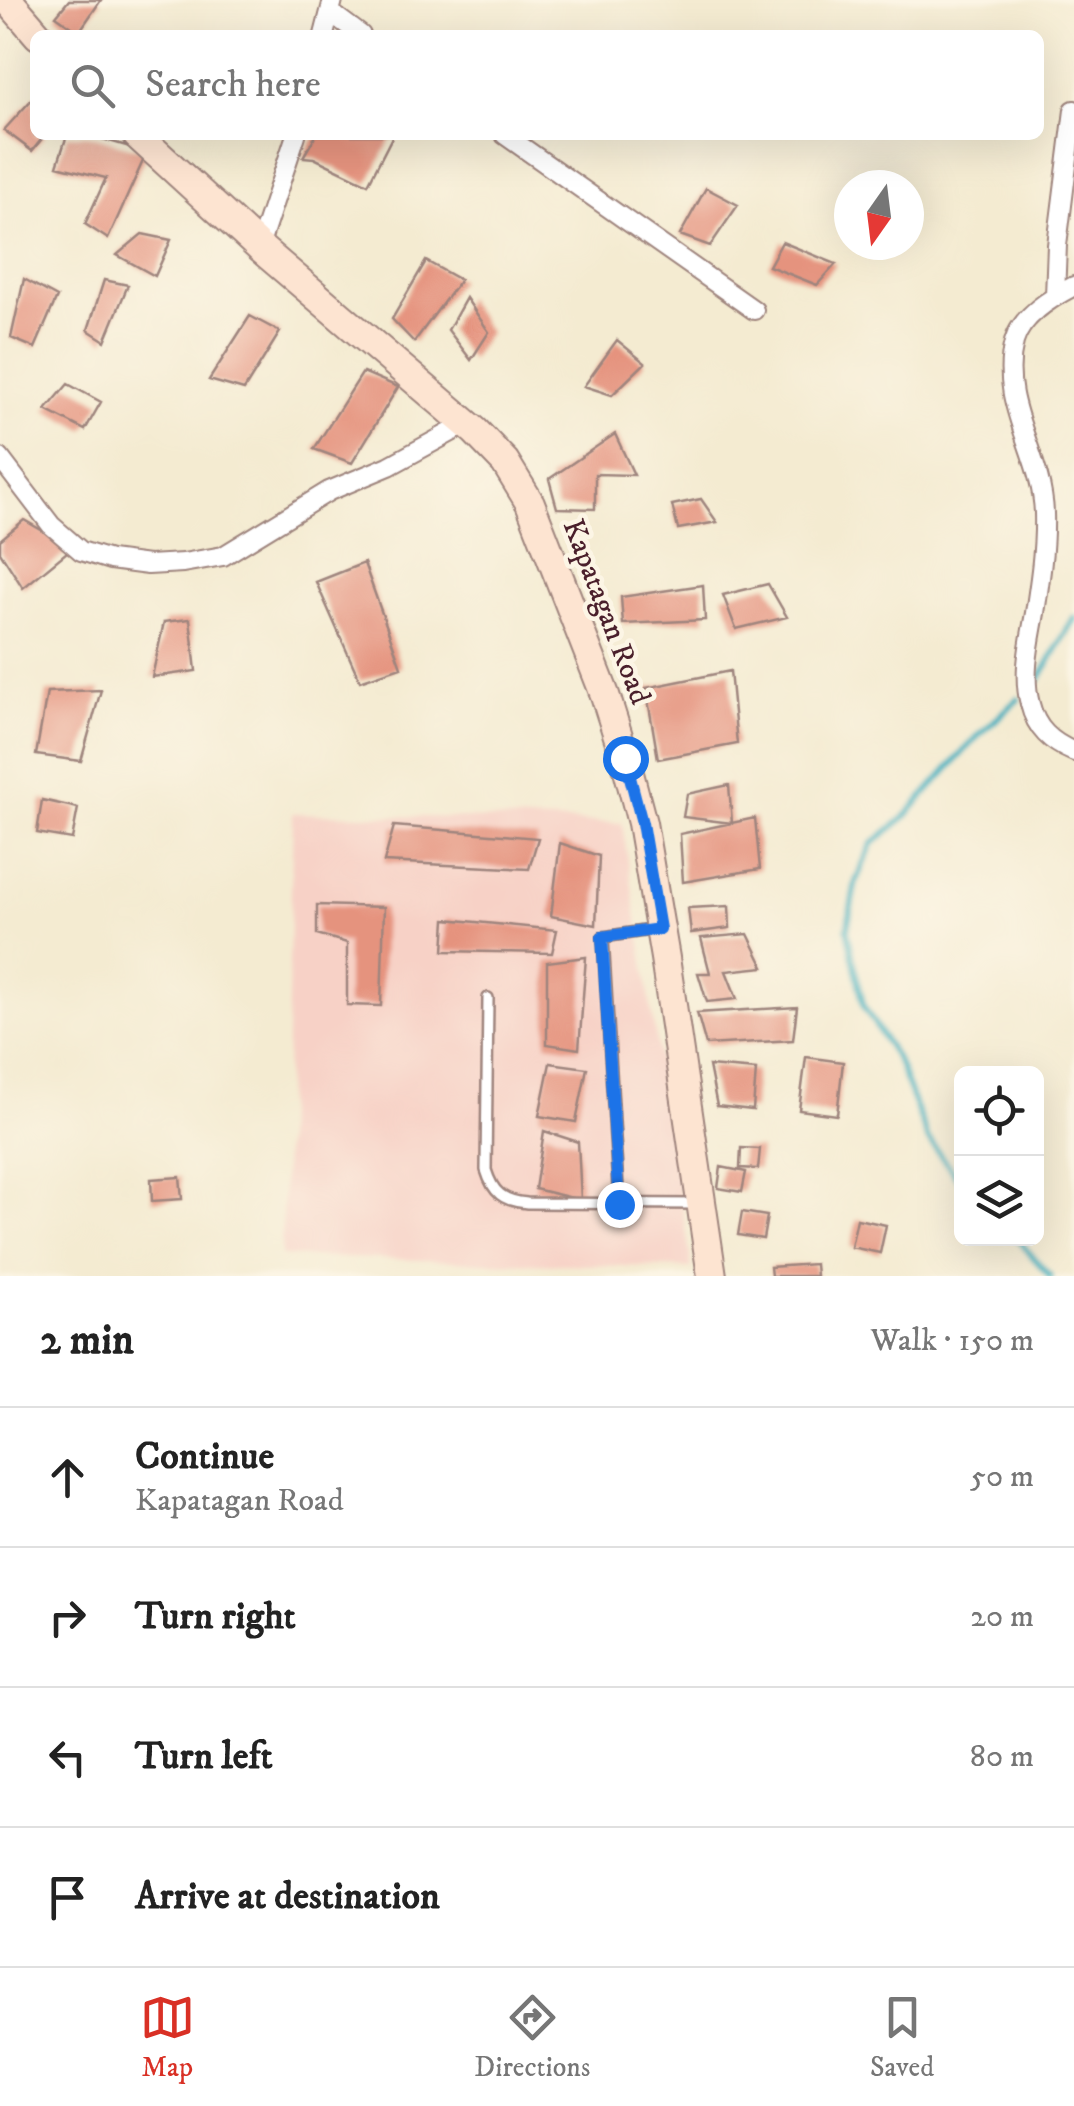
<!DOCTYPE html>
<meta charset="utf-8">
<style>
:root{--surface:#fff;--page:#f2f2f2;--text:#222;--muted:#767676;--line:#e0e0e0;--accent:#d93025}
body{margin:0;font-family:"IM FELL DW Pica",serif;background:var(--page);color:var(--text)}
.controls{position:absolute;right:30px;bottom:30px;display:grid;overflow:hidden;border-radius:15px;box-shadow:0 10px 40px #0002}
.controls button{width:90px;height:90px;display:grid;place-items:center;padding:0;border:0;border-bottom:2px solid var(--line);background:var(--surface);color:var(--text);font:50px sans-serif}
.compass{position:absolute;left:834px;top:170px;width:90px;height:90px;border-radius:50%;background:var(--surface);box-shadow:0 10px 40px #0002;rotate:194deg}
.stop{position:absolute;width:30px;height:30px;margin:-22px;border:8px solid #1a73e8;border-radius:50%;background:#fff}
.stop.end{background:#1a73e8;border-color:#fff;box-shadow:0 2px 10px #0008}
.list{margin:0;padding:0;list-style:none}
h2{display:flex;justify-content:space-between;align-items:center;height:130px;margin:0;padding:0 40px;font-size:42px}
h2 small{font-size:32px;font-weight:400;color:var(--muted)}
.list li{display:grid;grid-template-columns:65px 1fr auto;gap:30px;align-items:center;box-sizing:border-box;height:140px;padding:0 40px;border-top:2px solid var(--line)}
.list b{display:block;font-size:38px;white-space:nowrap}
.list p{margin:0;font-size:32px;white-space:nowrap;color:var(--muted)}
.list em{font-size:32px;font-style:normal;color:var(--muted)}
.icon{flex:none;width:55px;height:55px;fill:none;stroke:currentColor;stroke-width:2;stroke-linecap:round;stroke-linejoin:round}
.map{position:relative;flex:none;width:1074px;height:1276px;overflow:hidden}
.search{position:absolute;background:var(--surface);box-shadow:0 10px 40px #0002;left:30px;right:30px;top:30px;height:110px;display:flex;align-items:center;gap:25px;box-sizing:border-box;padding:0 35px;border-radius:15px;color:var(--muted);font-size:38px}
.sheet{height:690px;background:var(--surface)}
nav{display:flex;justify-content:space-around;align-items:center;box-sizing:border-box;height:140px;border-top:2px solid var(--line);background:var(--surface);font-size:28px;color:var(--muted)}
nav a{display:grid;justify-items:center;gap:5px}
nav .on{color:var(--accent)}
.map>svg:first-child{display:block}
</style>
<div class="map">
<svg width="1074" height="1276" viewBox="0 0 1074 1276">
<rect width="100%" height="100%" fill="#fcf5e5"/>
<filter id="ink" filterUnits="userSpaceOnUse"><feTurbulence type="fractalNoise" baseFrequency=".01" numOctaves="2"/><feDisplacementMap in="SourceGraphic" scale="20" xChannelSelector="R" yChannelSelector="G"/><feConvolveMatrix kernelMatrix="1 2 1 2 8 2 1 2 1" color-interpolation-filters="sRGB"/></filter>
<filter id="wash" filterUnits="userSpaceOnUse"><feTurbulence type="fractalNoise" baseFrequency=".0048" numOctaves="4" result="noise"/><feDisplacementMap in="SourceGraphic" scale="40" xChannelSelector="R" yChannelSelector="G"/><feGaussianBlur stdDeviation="2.25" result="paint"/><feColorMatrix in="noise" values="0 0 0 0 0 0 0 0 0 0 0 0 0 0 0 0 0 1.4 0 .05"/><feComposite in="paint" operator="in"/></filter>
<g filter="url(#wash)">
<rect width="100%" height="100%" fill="#f4ebd1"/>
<path fill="#f7d1c6" d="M 293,813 L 622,823 L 692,1268 L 281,1256 Z"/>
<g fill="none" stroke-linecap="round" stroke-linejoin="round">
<path stroke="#42b0bf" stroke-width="6" d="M 1039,680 L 1074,618
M 962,1184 L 928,1139 L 898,1062 L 864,1007 L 847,930 L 856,881 L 872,844 L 904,818 L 974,740 L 1018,699
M 1016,1238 L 1050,1276"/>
</g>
<g id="blocks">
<path fill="#e5937e" d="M 69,0 L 101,0 L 79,32 L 56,16 Z
M 35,96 L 35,135 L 45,135 L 32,151 L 4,130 Z
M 67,135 L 89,135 L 147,152 L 108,239 L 85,224 L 106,178 L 57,166 Z
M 316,135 L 393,135 L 368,184 L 314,158 L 303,157 Z
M 706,188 L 738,205 L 710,246 L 680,235 Z
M 142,234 L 171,240 L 155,276 L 117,255 Z
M 782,242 L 836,264 L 817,285 L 769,266 Z
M 426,261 L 460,280 L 414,342 L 392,319 Z
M 24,279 L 57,297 L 35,348 L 11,338 Z
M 104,280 L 128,285 L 105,341 L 88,330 Z
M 466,298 L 489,332 L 471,360 L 448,330 Z
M 250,316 L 280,332 L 244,390 L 209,380 Z
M 617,340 L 645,363 L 612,395 L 584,386 Z
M 363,372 L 398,387 L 352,463 L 314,449 Z
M 68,384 L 101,402 L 85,430 L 46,410 Z
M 615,434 L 634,475 L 595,474 L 595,509 L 557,508 L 549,479 Z
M 701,499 L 717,522 L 678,529 L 672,505 Z
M 24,520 L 72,548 L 23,588 L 0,552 L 0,540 Z
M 364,563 L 401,667 L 360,681 L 316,582 Z
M 768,584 L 787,617 L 736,629 L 723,595 Z
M 703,585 L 705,620 L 623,624 L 621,597 Z
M 190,619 L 196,671 L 152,677 L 164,622 Z
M 730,671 L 737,744 L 658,759 L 646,688 Z
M 101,690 L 81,761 L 36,755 L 47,692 Z
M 729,785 L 732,823 L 683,817 L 687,794 Z
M 42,800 L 78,808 L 72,839 L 37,833 Z
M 755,818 L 760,869 L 683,882 L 680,834 Z
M 394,826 L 538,838 L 529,869 L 384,862 Z
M 560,843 L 599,856 L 596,925 L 551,916 Z
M 317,905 L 384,907 L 381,1006 L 347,1005 L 347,943 L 317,934 Z
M 729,906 L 730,928 L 691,933 L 688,908 Z
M 446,919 L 557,930 L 552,953 L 444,951 Z
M 748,934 L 764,967 L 726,971 L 737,999 L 707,1002 L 698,973 L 710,973 L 701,938 Z
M 586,957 L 579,1049 L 547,1044 L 547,962 Z
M 797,1007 L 793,1040 L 706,1045 L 697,1013 Z
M 806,1057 L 843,1062 L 837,1115 L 799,1110 Z
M 550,1063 L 587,1068 L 576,1122 L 539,1116 Z
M 709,1066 L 756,1070 L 753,1110 L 717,1106 Z
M 544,1131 L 578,1142 L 581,1200 L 535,1189 Z
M 741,1148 L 760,1149 L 758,1169 L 740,1168 Z
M 721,1167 L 746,1172 L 742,1192 L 718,1188 Z
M 180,1177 L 182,1199 L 152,1201 L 151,1179 Z
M 742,1212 L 767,1216 L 763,1239 L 738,1235 Z
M 857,1219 L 886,1225 L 880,1253 L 851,1247 Z
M 815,1264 L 816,1276 L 771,1276 L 770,1267 Z"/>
</g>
</g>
<g filter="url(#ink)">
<use href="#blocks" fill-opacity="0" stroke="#9f857e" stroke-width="2.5"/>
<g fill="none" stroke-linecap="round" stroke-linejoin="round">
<defs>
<path id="lane" d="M 488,998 L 486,1170 C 493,1193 503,1201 527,1203 L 699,1204
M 619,1204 L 603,937 L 657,929"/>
<path id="street" d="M 330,12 L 361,35
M 324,35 L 333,0
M 505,135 L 754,310
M 259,247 L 296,135
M 1074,286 C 1051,298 1021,316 1014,342 C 998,403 1042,454 1044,513 C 1045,547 1040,580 1035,613 C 1030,642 1022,674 1030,704 C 1036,729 1051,742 1074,752
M 1055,296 L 1057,245 L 1074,110
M 0,458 L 51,525 L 81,551 L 110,560 L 148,565 L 183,563 L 223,556 L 329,491 L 389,466 L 466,424"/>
<path id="secondary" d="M 8,0 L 38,35
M 137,135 L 259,247 L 475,431 L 505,462 L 530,503 L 605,695 L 625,758 L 642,823 L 665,958 L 712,1276"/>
</defs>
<use href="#lane" stroke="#9f857e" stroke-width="14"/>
<use href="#street" stroke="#9f857e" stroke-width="22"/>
<use href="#secondary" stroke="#9f857e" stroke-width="32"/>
<use href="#lane" stroke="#fff" stroke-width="9"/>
<use href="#street" stroke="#fff" stroke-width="18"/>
<use href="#secondary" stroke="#fde4d1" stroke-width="28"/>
</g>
</g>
<g fill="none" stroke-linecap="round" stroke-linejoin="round" filter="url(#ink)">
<path stroke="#1a73e8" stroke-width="12" d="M 619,1204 L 602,937 L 660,929 L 642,823 L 625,758"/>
</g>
<g text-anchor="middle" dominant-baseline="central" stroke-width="9" stroke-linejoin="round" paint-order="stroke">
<g font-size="30" fill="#4a1f2b" stroke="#fcf5e5">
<text transform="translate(606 612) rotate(69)">Kapatagan Road</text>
</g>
</g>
</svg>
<div class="controls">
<button><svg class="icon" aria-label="locate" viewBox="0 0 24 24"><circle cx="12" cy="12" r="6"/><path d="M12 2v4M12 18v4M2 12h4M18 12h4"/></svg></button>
<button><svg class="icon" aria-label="layers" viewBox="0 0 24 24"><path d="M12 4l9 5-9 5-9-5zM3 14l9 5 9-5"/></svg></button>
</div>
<svg class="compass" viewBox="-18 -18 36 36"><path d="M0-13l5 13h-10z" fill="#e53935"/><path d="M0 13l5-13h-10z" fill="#767676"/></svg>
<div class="stop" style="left:625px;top:758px"></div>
<div class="stop end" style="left:619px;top:1204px"></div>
<div class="search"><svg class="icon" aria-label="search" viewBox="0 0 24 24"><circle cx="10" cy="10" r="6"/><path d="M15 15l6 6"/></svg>Search here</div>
</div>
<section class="sheet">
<h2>2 min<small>Walk · 150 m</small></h2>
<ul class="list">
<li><svg class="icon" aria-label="ahead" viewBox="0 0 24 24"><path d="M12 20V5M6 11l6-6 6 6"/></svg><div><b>Continue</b><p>Kapatagan Road</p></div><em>50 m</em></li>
<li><svg class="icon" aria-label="right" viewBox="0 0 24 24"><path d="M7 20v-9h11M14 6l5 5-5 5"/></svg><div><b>Turn right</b></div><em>20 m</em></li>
<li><svg class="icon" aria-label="left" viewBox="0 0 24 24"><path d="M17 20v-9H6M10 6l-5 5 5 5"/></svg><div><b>Turn left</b></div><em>80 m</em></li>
<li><svg class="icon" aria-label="arrive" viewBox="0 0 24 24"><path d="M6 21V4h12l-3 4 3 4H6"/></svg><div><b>Arrive at destination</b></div></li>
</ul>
</section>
<nav>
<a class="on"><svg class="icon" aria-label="map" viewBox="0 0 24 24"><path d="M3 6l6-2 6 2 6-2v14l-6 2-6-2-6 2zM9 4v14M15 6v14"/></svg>Map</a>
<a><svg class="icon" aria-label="directions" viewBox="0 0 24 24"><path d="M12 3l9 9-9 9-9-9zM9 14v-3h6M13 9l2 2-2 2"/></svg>Directions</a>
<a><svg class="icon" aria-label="saved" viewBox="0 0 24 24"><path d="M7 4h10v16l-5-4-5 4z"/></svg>Saved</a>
</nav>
